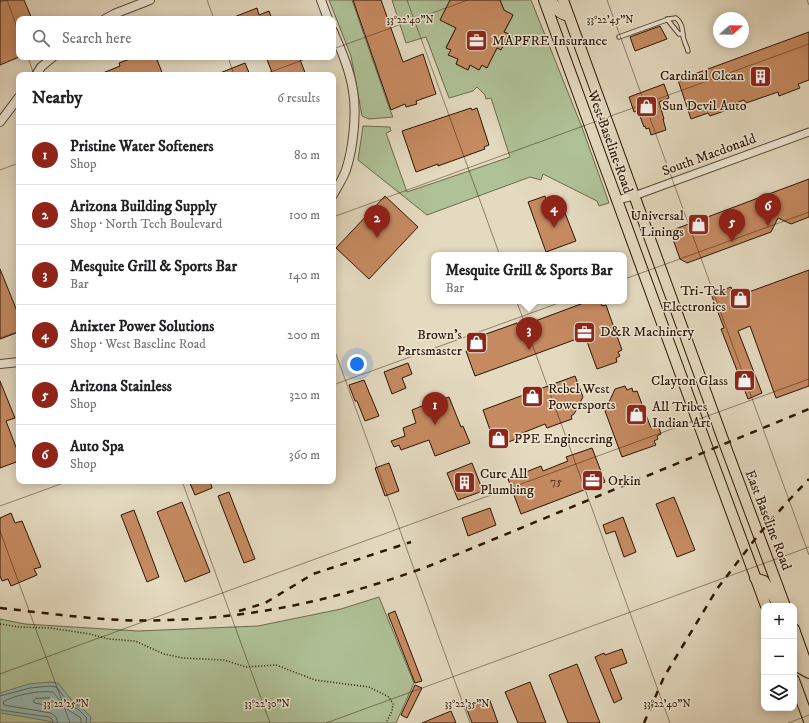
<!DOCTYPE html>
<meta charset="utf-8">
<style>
:root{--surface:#fff;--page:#f6f6f6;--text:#202124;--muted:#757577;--line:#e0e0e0;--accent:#8f2418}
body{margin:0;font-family:"IM FELL DW Pica",serif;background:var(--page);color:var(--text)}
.controls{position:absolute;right:12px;bottom:12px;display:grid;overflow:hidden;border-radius:8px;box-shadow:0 2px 10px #0003}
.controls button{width:36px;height:36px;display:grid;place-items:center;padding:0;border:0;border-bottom:1px solid var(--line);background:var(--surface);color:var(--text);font:20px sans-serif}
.compass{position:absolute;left:713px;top:12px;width:36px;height:36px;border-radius:50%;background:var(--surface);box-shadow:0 2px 10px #0003;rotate:70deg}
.you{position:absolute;left:357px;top:364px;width:14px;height:14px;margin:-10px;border:3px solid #fff;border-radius:50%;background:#1a73e8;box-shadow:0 0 0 6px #1a73e833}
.badge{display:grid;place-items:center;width:26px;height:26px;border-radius:50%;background:var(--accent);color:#fff;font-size:13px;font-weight:700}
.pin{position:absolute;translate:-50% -33px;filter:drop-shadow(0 1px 2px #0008)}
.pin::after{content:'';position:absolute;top:21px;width:14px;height:12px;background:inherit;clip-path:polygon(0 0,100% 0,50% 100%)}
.popup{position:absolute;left:431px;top:252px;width:196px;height:52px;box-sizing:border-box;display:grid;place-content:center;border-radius:8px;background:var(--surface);filter:drop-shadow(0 1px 3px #0005);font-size:13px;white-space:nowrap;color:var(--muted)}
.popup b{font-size:15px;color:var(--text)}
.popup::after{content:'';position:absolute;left:50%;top:100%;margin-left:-8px;border:8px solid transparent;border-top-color:var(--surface)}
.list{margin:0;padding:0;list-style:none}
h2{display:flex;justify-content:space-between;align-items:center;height:52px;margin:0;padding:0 16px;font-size:17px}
h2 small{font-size:13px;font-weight:400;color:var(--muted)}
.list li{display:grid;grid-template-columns:26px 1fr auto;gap:12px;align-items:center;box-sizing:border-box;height:60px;padding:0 16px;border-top:1px solid var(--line)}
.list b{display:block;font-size:15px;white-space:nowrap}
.list p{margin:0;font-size:13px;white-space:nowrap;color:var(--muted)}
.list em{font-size:13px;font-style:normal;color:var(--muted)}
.icon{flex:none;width:22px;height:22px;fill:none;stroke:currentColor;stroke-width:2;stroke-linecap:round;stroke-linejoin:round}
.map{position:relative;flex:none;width:809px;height:723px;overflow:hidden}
.search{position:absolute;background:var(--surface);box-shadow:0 2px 10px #0003;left:16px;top:16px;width:320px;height:44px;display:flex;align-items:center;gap:10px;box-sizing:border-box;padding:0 14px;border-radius:8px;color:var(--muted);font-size:15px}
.panel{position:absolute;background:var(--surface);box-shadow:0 2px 10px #0003;left:16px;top:72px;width:320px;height:412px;border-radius:8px}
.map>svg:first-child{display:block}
</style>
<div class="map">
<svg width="809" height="723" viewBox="0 0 809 723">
<rect width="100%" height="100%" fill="#e4dac0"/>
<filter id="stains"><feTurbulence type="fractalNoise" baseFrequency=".005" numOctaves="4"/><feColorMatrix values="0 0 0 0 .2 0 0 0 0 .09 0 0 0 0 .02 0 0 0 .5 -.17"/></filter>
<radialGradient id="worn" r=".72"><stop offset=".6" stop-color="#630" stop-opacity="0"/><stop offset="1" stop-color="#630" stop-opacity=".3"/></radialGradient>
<path fill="#afc197" stroke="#6d6a4c" d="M 329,0 L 352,0 L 390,110 L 393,117 L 369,119 L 362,116 L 351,56 Z
M 392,0 L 452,0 L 456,28 L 446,47 L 451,50 L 449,55 L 458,59 L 456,64 L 468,70 L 470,65 L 479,70 L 482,65 L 486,68 L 497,48 L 508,34 L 504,32 L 513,15 L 504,10 L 500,0 L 531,0 L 583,130 L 609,203 L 599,206 L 597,201 L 543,174 L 541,180 L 530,177 L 427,215 L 358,160 L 363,126 L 390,127 L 391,131 L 386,133 L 407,192 L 510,157 L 491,98 L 486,99 L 485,95 L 477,87 L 473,91 L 449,98 L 426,37 L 406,43 Z
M 379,597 L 414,683 L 396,723 L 0,723 L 0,619 L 25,624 L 138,631 L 258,626 L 341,609 Z"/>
<path fill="#95bab5" stroke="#6b786d" d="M 50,682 L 58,683 L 74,703 L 81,707 L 91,717 L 90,723 L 58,723 L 26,717 L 0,713 L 0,693 L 29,684 Z"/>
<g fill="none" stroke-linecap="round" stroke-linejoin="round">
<path stroke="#60675c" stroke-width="1" d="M 0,696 L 30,688 L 50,686 L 56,687 L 71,705 L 79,710 L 87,718 L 86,723
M 50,698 L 56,704 L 55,707 L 35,703 L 33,702 L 35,699 Z
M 0,710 L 49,717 L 52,719 L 53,723
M 58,723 L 56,717 L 51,713 L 4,705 L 3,702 C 14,695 40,690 53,692 L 67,709 L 81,718 L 81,723"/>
</g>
<path fill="#c68a61" stroke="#2b1402" d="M 0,0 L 24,0 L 32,19 L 19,19 L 19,57 L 0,65 Z
M 353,0 L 381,0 L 403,62 L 423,54 L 436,94 L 416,101 L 417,104 L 406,107 L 405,104 L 391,110 Z
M 450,0 L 500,0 L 504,10 L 513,15 L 504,32 L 509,34 L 501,50 L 497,48 L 487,68 L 482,65 L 479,70 L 470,65 L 468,70 L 456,64 L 458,59 L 448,55 L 451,50 L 446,48 L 456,28 L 440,20 Z
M 257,8 L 259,15 L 269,11 L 272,19 L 229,19 Z
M 660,26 L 667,39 L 635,51 L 630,37 Z
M 809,32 L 809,80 L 798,84 L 800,88 L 779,96 L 778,92 L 746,103 L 744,100 L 725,107 L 727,110 L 710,116 L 708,113 L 691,119 L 678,80 Z
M 135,57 L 156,57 L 163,75 L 98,75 L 120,66 L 119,63 Z
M 266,57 L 299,57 L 306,75 L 273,75 Z
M 245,63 L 250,75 L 215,75 Z
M 664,84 L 669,98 L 659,102 L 664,119 L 663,119 L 666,130 L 651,135 L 649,128 L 646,129 L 645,126 L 644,127 L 638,111 L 634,112 L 629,97 Z
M 471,108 L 472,110 L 477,108 L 489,145 L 484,147 L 485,149 L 438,166 L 438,164 L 416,172 L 402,131 Z
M 809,179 L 809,217 L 791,224 L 778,218 L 771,232 L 687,263 L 680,259 L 670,231 Z
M 385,196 L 418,227 L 369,279 L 336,248 Z
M 545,196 L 547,204 L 556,201 L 561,215 L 565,213 L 576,241 L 546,252 L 528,202 Z
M 0,269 L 19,316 L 19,332 L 0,339 Z
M 809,270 L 809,386 L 776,398 L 750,326 L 738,331 L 762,393 L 748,399 L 721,329 L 724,328 L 711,294 L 731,287 L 735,297 Z
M 589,301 L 600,301 L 602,306 L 606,305 L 622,350 L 618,352 L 620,356 L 616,358 L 617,362 L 597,369 L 585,336 L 475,376 L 466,351 L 471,349 L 469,345 L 473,343 L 472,339 L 517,323 L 519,327 Z
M 408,363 L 412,374 L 402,378 L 406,388 L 392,394 L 384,372 Z
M 575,376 L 583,397 L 574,414 L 571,416 L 572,419 L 547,428 L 545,424 L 520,434 L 521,437 L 496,447 L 483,410 Z
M 364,380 L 379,416 L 365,421 L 357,401 L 355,401 L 349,385 Z
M 0,381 L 15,418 L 6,421 L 19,455 L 16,462 L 0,468 Z
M 625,386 L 627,390 L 632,388 L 633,392 L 637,391 L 651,428 L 658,425 L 661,434 L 657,436 L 658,439 L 654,441 L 656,445 L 622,457 L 605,411 L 615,389 Z
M 449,397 L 461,427 L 463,426 L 470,443 L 435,456 L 429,440 L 401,450 L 399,445 L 394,447 L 391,441 L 405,436 L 403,428 L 416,423 L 412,410 L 427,404 L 431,415 L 444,410 L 440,400 Z
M 592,448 L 605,482 L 521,514 L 508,479 L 541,466 L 543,471 L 568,461 L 566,457 Z
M 389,463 L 399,491 L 385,496 L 375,468 Z
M 472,463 L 483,491 L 458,500 L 447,473 Z
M 189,481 L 210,481 L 212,488 L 195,495 Z
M 229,492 L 255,559 L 244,563 L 218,496 Z
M 674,497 L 695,550 L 677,557 L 656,504 Z
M 182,502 L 210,572 L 185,582 L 157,512 Z
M 490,508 L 496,525 L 468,536 L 462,518 Z
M 134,510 L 159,577 L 147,582 L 121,515 Z
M 11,513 L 15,523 L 22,521 L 41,567 L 34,569 L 37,575 L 11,586 L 8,579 L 2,581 L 0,576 L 0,518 Z
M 623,517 L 636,552 L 624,557 L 615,531 L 606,534 L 603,525 Z
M 395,611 L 422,681 L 415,683 L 388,614 Z
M 622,649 L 627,663 L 610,669 L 622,699 L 614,703 L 595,657 L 604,653 L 605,655 Z
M 577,664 L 600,723 L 568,723 L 549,675 Z
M 530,682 L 546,723 L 518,723 L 505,692 Z
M 415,685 L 422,688 L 407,718 L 401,715 Z
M 489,698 L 498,723 L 472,723 L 466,707 Z
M 451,711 L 456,723 L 422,723 Z"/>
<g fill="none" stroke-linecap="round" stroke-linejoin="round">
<defs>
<path id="service" d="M 667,19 L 679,34 L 683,34
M 619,37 L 669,19 L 676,18 C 682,23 682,28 683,35 C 683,40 687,46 688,51"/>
<path id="minor" d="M 617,200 L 634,196 L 809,132"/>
<path id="tertiary" d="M 321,0 L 328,19
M 105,19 L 114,14 L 150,0
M 333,31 C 341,50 350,70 353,91 C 357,113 353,149 346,170 C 343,179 337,187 333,195
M 36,75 L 41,67 L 53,57
M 0,122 L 19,97
M 0,364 L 19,362"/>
<path id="primary" d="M 544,0 L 709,452 L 766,606
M 552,0 C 555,9 559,14 569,16
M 563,0 L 725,445 L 785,606
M 755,578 L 764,581 L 779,606
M 794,629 L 809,671
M 794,657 L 800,668 L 809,673
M 794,680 L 809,721"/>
</defs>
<use href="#service" stroke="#594632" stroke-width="5.5"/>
<use href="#minor" stroke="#594632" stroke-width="9"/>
<use href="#tertiary" stroke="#594632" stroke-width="10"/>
<use href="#primary" stroke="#2b1402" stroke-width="12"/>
<path stroke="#2b1402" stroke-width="1.5" stroke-dasharray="1 2" stroke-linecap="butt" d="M 0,624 L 19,627 L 50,628 L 90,634 L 108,639 L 135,641 L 164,654 L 183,658 L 224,660 L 246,667 L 276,665 L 315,680 L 369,687 L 389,697 L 393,704 L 392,711 L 386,723"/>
<use href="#service" stroke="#ede7d6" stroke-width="3.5"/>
<use href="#minor" stroke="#ede7d6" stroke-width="7"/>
<use href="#tertiary" stroke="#ede7d6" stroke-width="8"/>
<use href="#primary" stroke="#e4dac0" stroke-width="10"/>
<path stroke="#2b1402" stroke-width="2.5" stroke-dasharray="7 7" stroke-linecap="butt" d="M 0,608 C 56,614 113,623 169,620 C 262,617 342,598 429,566 L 809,409
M 239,611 L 265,603 L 313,574 L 411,542
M 644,723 L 664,677 L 717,589 L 759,534 L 790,499 L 809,479"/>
</g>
<path fill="none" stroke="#2b1402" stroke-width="1" stroke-opacity="0.45" d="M 7,0 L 19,33M 207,0 L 214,19M 407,0 L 670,723M 607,0 L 809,555M 807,0 L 809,5M 0,2 L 7,0M 333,49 L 468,0M 28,57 L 34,75M 228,57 L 234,75M 262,75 L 311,57M 0,170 L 19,163M 333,217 L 809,44M 0,338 L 19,331M 333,346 L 470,723M 333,385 L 809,212M 182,481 L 270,723M 0,506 L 69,481M 0,531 L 70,723M 0,674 L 809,379M 326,723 L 809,547M 788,723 L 809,715"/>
<defs>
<symbol id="office-square" viewBox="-11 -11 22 22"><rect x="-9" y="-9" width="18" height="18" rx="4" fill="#8f2418" stroke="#ede7d6"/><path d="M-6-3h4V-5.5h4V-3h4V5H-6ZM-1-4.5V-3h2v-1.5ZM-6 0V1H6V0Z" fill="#fff"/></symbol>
<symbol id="building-square" viewBox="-11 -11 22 22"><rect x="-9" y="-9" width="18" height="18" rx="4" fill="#8f2418" stroke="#ede7d6"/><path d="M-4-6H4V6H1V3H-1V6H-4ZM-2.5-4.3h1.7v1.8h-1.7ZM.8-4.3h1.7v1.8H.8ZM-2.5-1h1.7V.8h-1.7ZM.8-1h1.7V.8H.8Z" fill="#fff"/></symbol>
<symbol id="shop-square" viewBox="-11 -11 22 22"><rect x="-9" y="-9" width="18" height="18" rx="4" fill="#8f2418" stroke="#ede7d6"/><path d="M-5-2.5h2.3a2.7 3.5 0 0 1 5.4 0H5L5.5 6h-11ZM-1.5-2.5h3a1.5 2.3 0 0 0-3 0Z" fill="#fff"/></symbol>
</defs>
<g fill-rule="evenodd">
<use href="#office-square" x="464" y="28" width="25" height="25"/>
<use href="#building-square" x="748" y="64" width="25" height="25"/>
<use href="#shop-square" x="634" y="94" width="25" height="25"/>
<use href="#shop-square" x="686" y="212" width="25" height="25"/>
<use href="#shop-square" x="728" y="286" width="25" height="25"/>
<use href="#office-square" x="572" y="320" width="25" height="25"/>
<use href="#shop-square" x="464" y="330" width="25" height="25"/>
<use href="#shop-square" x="732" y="368" width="25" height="25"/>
<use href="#shop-square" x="520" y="384" width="25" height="25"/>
<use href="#shop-square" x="624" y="402" width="25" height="25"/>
<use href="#shop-square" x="486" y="426" width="25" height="25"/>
<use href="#office-square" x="580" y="468" width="25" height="25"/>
<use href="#building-square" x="452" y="470" width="25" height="25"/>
</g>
<g text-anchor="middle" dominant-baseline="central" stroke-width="3" stroke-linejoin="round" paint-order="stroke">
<g font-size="12" fill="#52321a">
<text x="556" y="481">75</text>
</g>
<g font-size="14" fill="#2b1402" stroke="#ede7d6" text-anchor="start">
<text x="492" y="41">MAPFRE Insurance</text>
<text x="744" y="76" text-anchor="end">Cardinal Clean</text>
<text x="662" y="106">Sun Devil Auto</text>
<text x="684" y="216" text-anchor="end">Universal<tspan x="684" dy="16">Linings</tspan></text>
<text x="726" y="291" text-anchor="end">Tri-Tek<tspan x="726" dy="16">Electronics</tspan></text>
<text x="600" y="332">D&amp;R Machinery</text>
<text x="462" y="335" text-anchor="end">Brown's<tspan x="462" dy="16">Partsmaster</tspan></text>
<text x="728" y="381" text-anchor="end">Clayton Glass</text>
<text x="548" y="389">Rebel West<tspan x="548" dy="16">Powersports</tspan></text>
<text x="652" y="407">All Tribes<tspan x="652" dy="16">Indian Art</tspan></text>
<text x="514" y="439">PPE Engineering</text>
<text x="480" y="474">Cure All<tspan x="480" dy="16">Plumbing</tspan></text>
<text x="608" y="481">Orkin</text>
</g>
<g font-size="14" fill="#2b1402" stroke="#ede7d6">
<text transform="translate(610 142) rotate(70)">West Baseline Road</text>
<text transform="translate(709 155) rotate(-20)">South Macdonald</text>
<text transform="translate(768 520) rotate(69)">East Baseline Road</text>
</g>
</g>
<g font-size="10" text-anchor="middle" fill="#2b1402" stroke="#ede7d6" stroke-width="3" stroke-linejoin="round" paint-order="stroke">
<text x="410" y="23">33°22'40"N</text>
<text x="610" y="23">33°22'45"N</text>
<text x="66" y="707">33°22'25"N</text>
<text x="267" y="707">33°22'30"N</text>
<text x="467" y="707">33°22'35"N</text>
<text x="667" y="707">33°22'40"N</text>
</g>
<rect width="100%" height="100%" filter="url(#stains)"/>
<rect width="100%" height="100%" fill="url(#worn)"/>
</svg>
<div class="controls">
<button>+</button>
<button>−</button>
<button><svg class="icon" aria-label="layers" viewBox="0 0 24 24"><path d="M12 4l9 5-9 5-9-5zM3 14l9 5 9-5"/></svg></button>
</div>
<svg class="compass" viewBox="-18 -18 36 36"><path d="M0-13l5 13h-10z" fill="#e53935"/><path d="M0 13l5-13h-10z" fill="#757577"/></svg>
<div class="you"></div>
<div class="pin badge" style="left:435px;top:425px">1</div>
<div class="pin badge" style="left:377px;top:238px">2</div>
<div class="pin badge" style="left:529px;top:350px">3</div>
<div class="popup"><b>Mesquite Grill &amp; Sports Bar</b>Bar</div>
<div class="pin badge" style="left:554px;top:228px">4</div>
<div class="pin badge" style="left:732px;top:242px">5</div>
<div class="pin badge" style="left:768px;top:226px">6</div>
<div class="search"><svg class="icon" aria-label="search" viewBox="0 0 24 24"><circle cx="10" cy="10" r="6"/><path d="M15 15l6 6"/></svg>Search here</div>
<section class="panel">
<h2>Nearby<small>6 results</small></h2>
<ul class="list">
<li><span class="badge">1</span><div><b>Pristine Water Softeners</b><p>Shop</p></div><em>80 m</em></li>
<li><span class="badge">2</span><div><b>Arizona Building Supply</b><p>Shop · North Tech Boulevard</p></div><em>100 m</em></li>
<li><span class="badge">3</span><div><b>Mesquite Grill &amp; Sports Bar</b><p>Bar</p></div><em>140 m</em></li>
<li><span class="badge">4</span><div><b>Anixter Power Solutions</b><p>Shop · West Baseline Road</p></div><em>200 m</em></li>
<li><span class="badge">5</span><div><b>Arizona Stainless</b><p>Shop</p></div><em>320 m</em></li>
<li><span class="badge">6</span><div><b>Auto Spa</b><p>Shop</p></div><em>360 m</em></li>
</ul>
</section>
</div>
